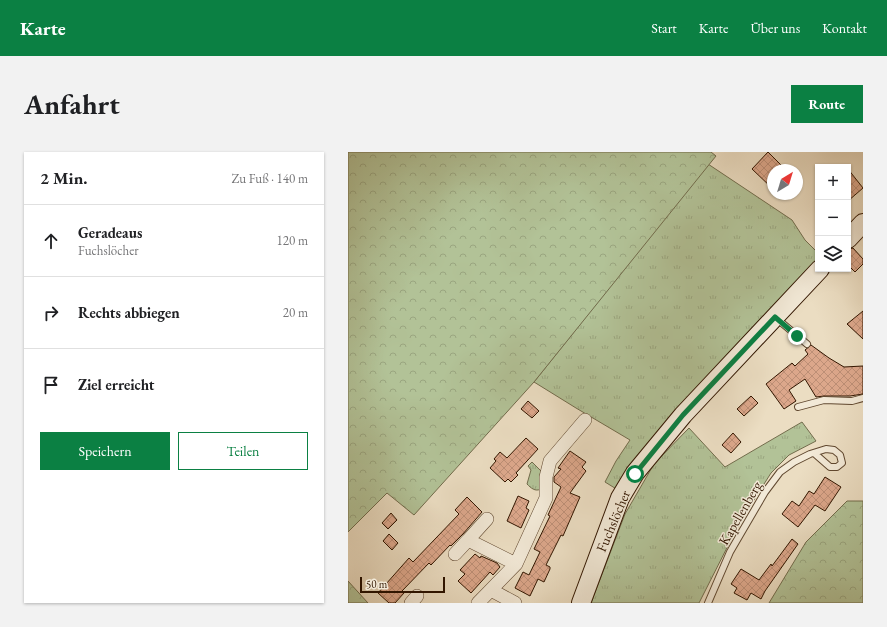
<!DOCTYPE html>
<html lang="de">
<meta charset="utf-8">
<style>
:root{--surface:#fff;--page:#f2f2f2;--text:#202124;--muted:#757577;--line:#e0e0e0;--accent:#0b8043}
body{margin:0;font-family:"EB Garamond",serif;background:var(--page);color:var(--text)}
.controls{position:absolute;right:12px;top:12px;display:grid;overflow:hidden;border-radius:0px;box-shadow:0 1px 3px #0004}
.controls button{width:36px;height:36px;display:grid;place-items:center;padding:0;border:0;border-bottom:1px solid var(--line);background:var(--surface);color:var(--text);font:20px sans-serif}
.compass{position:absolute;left:419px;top:12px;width:36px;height:36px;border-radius:50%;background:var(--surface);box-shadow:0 1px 3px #0004;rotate:38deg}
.scale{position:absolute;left:12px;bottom:10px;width:85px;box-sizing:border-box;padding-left:4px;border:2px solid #321600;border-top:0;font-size:11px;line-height:14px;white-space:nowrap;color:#321600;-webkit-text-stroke:3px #f2e9d7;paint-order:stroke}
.stop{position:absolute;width:12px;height:12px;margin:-9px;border:3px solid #0b8043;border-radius:50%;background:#fff}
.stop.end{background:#0b8043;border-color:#fff;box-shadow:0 1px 4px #0008}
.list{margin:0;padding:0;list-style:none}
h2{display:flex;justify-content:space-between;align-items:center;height:52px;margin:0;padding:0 16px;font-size:17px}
h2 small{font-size:13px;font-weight:400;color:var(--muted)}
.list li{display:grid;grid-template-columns:26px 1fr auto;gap:12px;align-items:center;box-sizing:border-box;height:72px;padding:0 16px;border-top:1px solid var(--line)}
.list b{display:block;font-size:15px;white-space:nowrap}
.list p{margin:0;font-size:13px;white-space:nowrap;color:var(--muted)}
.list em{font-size:13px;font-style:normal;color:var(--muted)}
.actions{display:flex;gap:8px;padding:12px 16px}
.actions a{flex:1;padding:9px 0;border:1px solid var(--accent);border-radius:0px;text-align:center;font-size:14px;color:var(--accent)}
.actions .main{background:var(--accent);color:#fff}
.icon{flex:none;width:22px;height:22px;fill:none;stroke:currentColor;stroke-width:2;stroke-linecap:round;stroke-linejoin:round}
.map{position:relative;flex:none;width:515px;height:451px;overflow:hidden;border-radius:0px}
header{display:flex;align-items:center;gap:24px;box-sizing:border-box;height:56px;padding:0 20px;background:var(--accent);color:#fff}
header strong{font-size:19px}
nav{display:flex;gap:22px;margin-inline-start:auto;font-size:14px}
.intro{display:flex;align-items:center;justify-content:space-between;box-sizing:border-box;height:96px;padding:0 24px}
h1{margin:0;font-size:28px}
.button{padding:10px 18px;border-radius:0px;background:var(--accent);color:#fff;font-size:14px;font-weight:700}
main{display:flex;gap:24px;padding:0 24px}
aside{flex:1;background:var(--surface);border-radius:0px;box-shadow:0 1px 3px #0004}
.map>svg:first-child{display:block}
</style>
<header>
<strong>Karte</strong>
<nav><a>Start</a><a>Karte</a><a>Über uns</a><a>Kontakt</a></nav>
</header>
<div class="intro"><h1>Anfahrt</h1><a class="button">Route</a></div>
<main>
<aside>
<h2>2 Min.<small>Zu Fuß · 140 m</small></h2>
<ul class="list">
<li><svg class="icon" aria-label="ahead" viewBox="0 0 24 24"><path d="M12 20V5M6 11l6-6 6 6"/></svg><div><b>Geradeaus</b><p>Fuchslöcher</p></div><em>120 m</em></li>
<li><svg class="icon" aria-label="right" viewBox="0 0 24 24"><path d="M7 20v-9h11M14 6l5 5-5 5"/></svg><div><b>Rechts abbiegen</b></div><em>20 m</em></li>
<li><svg class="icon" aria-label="arrive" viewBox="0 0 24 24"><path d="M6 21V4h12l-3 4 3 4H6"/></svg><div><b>Ziel erreicht</b></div></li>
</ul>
<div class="actions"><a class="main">Speichern</a><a>Teilen</a></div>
</aside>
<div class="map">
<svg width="515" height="451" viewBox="0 0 515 451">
<defs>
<pattern id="grass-tufts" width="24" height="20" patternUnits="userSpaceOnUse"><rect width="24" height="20" fill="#b2c297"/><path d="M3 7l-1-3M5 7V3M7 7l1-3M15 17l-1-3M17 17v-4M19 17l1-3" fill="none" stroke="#9aa680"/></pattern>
<pattern id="forest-crowns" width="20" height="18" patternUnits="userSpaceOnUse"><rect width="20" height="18" fill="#b2c297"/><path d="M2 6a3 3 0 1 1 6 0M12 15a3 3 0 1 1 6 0" fill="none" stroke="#9aa680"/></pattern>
<pattern id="building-cross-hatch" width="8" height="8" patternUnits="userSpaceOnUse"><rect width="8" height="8" fill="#dca78b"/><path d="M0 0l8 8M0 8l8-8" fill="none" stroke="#bd8f76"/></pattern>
</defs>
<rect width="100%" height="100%" fill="#ebddc2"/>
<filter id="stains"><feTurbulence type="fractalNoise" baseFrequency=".005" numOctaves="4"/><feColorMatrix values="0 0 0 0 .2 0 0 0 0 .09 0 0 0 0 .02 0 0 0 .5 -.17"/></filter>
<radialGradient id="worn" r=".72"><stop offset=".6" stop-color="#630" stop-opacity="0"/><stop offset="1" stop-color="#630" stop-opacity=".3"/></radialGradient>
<path fill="url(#grass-tufts)" stroke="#726c4c" d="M 360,12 L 444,68 L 457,88 L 470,101 L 470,109 L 270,338 L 257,330 L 268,309 L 282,288 L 228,256 L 186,230 Z
M 454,270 L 468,289 L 441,303 L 423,321 L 392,370 L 351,451 L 243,451 L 277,362 L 306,312 L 341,276 L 377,315 Z
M 184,310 L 195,321 L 193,337 C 187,340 183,336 179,332 L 183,318 L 180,314 Z"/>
<path fill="url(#forest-crowns)" stroke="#726c4c" d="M 0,0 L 363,0 L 368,4 L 186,230 L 66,363 L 39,341 L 0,380 Z
M 499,349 L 515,349 L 515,451 L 421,451 L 458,390 Z
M 0,429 L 20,451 L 0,451 Z"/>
<path fill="url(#building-cross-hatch)" stroke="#321600" d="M 420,0 L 438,18 L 425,18 L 425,37 L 404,17 Z
M 500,17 L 515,36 L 500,49 Z
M 505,96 L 515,107 L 515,112 L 507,120 L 500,113 L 500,97 Z
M 515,159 L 515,187 L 499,172 Z
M 463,193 L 481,206 L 496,215 L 515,214 L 515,242 L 502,244 L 476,244 L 468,245 L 457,227 L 441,238 L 448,249 L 436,257 L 418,232 L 444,211 L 447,214 L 460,202 L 457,198 Z
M 403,244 L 410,251 L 396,264 L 389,257 Z
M 180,249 L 191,259 L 184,266 L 173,257 Z
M 385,281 L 393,290 L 383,301 L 374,293 Z
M 178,286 L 190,297 L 168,321 L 170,323 L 163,330 L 160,327 L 157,330 L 142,316 L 148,309 L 146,307 L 152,300 L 159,306 Z
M 222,299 L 238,310 L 234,315 L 238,319 L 222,341 L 232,345 L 215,384 L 213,383 L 198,413 L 202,415 L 202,417 L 196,430 L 190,427 L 182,444 L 167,436 L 175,420 L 181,423 L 192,400 L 186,397 L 202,364 L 200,363 L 213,335 L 206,330 L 206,325 L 213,317 L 210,316 Z
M 477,325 L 493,335 L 477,359 L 467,353 L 450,375 L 434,362 L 444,349 L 451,354 L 461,339 L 466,342 Z
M 170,344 L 181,349 L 178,356 L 181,358 L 173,376 L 159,369 Z
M 119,345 L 134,360 L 115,382 L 103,394 L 102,393 L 83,413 L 81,411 L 54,439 L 56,441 L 47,451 L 41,451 L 30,441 L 61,406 L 65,410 L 111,362 L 107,358 Z
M 43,361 L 49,368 L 40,377 L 34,371 Z
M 41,382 L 50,391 L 44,398 L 35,389 Z
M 444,387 L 450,392 L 417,439 L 413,447 L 403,441 L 399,448 L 386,441 L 389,436 L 383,432 L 393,417 L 411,428 L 423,412 L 424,414 Z
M 127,402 L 132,406 L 133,404 L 149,411 L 152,415 L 145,423 L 142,420 L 123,441 L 110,429 L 117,422 L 112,418 Z"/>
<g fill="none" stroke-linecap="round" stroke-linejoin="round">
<defs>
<path id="lane" d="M 428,166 L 459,192
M 450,255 L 476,248 L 504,249 L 515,246
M 360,451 L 382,400 L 417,340 L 432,320 L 446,310 L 462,302 L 478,297 L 486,298 L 492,303 L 494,311 L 489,315 L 482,315 L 466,301"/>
<path id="street" d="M 139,367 L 120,388 L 168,412
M 107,402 L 120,388
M 143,438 L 167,451
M 63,451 L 69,444
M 130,451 L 168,412 L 198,346 L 198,325 L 202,309 L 237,268"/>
<path id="secondary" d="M 500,87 L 515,71
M 233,451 L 272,346 L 287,321 L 335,263 L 472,117"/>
</defs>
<use href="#lane" stroke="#604830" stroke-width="8"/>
<use href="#street" stroke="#604830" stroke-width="14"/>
<use href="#secondary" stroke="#321600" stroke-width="20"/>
<use href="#lane" stroke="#f2e9d7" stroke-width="6"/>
<use href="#street" stroke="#f2e9d7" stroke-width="13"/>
<use href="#secondary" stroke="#f2e9d7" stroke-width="18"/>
</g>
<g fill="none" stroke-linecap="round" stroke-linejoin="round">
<path stroke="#0b8043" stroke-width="5" d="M 287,322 L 335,263 L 427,165 L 449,184"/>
</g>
<g text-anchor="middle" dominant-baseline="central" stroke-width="3" stroke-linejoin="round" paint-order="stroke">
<g font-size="14" fill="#321600" stroke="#f2e9d7">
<text transform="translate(392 361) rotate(-60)">Kapellenberg</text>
<text transform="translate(265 369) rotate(-67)">Fuchslöcher</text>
</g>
</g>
<rect width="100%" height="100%" filter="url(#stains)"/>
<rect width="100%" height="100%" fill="url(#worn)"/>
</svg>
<div class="controls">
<button>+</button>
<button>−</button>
<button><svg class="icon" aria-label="layers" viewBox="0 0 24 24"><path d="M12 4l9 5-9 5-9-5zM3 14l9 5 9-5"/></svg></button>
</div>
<svg class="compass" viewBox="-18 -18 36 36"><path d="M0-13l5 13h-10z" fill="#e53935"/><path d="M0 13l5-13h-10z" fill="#757577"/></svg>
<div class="scale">50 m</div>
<div class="stop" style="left:287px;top:322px"></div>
<div class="stop end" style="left:449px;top:184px"></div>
</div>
</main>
